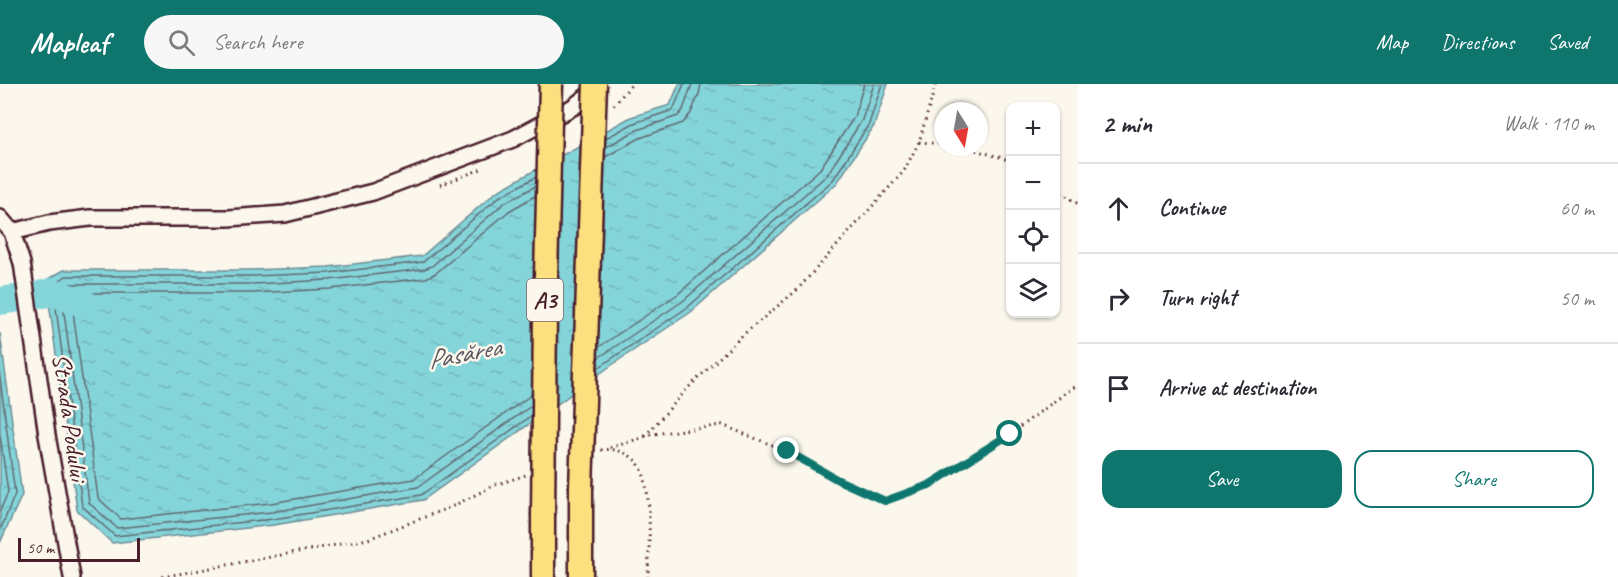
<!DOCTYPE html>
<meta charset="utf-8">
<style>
:root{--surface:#fff;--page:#f7f7f7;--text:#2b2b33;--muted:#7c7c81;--line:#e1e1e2;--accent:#0f766e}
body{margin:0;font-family:Caveat,sans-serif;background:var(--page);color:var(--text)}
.controls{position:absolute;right:18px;top:18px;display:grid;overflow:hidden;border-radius:12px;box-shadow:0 2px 4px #0004}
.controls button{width:54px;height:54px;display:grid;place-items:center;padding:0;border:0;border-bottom:2px solid var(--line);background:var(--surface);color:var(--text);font:30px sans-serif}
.compass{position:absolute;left:934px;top:18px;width:54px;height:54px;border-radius:50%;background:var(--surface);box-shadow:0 2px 4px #0004;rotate:169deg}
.scale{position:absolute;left:18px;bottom:15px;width:122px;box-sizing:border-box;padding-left:6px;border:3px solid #4a1f2b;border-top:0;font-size:16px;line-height:21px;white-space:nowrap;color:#4a1f2b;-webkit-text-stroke:4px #fbf7ec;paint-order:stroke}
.stop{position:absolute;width:18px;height:18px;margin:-14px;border:4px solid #0f766e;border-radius:50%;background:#fff}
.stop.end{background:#0f766e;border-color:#fff;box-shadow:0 2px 6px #0008}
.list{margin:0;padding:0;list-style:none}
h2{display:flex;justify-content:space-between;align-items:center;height:78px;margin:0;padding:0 24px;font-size:26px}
h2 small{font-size:20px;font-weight:400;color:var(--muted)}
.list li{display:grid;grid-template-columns:39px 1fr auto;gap:18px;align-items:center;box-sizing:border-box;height:90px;padding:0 24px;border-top:2px solid var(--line)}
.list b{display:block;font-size:22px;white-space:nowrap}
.list em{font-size:20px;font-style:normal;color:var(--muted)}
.actions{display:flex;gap:12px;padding:18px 24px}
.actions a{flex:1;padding:14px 0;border:2px solid var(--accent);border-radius:18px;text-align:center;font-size:21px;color:var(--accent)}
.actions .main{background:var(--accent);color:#fff}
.icon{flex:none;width:33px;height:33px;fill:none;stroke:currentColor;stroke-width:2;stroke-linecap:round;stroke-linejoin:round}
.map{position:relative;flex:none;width:1078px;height:493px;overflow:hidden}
header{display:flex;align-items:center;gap:36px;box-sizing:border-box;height:84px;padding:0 30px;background:var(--accent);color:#fff}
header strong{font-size:28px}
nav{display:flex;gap:33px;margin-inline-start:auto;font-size:21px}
.search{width:420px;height:54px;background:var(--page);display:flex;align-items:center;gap:15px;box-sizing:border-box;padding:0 21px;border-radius:33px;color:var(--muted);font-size:22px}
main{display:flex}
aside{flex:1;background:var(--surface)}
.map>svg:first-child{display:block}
</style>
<header>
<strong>Mapleaf</strong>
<div class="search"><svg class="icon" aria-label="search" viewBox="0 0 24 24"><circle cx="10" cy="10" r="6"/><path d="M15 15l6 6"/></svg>Search here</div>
<nav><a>Map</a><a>Directions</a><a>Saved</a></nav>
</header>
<main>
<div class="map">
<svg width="1078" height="493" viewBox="0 0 1078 493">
<defs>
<pattern id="water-ripples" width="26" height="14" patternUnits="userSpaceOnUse" patternTransform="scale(1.5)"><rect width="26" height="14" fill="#84d5da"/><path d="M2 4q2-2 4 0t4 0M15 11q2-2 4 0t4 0" fill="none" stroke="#74b6bb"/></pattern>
</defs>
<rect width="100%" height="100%" fill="#fbf7ec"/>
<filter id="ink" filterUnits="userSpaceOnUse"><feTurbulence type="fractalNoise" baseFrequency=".0167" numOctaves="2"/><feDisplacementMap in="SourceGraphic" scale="12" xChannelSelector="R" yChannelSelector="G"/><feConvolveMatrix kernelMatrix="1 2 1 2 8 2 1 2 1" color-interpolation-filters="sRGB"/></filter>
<g filter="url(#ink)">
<path fill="url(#water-ripples)" stroke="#6d8c94" stroke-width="1.5" d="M 679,0 L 888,0 L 874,42 L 837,99 L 691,228 L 619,276 L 423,416 L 274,441 L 112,459 L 77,426 L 46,196 L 64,186 L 252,186 L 328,183 L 422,172 L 496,108 L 631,33 L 670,21 Z
M 0,249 L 22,411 L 0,459 Z"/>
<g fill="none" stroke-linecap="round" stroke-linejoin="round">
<path stroke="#616871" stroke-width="1.5" d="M 606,54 L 634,39 L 673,26 L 684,0
M 606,63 L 637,46 L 678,32 L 683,26 L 692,0
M 605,73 L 640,54 L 683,39 L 691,29 L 699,10 L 701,0
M 599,263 L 678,210 L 820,85 L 854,33 L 864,0
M 598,274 L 683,217 L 827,91 L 862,36 L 874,0
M 598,284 L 688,223 L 833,96 L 869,40 L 882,0
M 0,294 L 15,410 L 0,447
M 531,311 L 414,395 L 271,419 L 121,435 L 98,414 L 71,212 L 74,209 L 253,209 L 330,205 L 426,194 L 436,189 L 509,127 L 535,112
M 531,322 L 418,403 L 272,428 L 117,444 L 89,419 L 61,205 L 68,200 L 253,200 L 329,196 L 424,185 L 432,182 L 504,119 L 536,102
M 531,332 L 421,411 L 273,435 L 115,452 L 82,422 L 53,201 L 66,192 L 253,192 L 328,189 L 423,178 L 499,113 L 536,93
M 0,351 L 8,408 L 0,427"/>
<path stroke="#84d5da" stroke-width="28" d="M 43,210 L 52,208 L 85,220
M 0,217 L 14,215"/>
<defs>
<path id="minor" d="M 0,134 L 12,148 L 22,179 L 47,351 L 72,493
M 12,148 L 49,139 L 90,134 L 229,134 L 285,130 L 373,108 L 513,55 L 573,23 L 598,4"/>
<path id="highway" d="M 543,432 L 543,493
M 581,493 L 581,404"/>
</defs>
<use href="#minor" stroke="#4a1f2b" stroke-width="20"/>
<use href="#highway" stroke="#4a1f2b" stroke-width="27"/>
<path stroke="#4a1f2b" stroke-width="3" stroke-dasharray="1.5 4.5" stroke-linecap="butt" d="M 614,21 L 632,0
M 919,58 L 943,60
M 964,63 L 1003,74 L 1011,78
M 440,101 L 484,84
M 1056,105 L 1078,120
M 645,352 L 689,303 L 744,250 L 797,206 L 904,87 L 919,58 L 936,0
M 610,364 L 653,350 L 722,341 L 787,367 L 838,397 L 885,417 L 929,401 L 1010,350 L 1078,300
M 601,366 C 618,363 637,371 643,389 C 652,417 649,463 648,493
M 162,493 L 368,455 L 453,422 L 495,401 L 526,391"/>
<use href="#minor" stroke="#fbf7ec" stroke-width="15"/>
<use href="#highway" stroke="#fce080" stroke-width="22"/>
<defs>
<path id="highway-bridge" d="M 581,404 L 595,0
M 543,432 L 545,230 L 551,0"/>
</defs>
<use href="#highway-bridge" stroke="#4a1f2b" stroke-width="27" stroke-linecap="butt"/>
<use href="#highway-bridge" stroke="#fce080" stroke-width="22"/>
</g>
</g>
<g fill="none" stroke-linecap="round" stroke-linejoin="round" filter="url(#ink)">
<path stroke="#0f766e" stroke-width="8" d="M 787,367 L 838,396 L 885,417 L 929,401 L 1010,350"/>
</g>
<g text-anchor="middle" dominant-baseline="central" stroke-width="5" stroke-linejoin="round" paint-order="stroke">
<rect fill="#fbf7ec" stroke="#7f6065" stroke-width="1.5" x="527" y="195" width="36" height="42" rx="4.5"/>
<g font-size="24" font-weight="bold" fill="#4a1f2b">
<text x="545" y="216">A3</text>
</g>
<g font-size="26" fill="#4a1f2b" stroke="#fbf7ec">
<text transform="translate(70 333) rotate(82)">Strada Podului</text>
</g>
<g font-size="27" font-style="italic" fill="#5b5660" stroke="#fbf7ec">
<text transform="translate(464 269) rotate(-11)">Pasărea</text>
</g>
</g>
</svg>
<div class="controls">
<button>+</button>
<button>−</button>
<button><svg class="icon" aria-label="locate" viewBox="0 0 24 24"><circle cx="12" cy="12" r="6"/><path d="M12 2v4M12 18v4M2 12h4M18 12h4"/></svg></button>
<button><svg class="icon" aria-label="layers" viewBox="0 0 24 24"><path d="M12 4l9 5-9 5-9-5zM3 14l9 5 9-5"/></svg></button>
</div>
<svg class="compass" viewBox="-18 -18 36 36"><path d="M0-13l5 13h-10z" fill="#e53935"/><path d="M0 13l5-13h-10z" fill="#7c7c81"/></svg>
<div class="scale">50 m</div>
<div class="stop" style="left:1010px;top:350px"></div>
<div class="stop end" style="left:787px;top:367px"></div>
</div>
<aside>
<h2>2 min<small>Walk · 110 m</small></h2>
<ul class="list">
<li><svg class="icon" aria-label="ahead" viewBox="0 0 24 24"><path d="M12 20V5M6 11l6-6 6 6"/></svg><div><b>Continue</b></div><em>60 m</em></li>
<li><svg class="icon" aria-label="right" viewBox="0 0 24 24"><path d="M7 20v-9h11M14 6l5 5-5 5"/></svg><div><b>Turn right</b></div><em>50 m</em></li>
<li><svg class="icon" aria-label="arrive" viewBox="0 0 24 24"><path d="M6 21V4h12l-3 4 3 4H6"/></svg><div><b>Arrive at destination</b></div></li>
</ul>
<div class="actions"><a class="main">Save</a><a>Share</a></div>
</aside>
</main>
